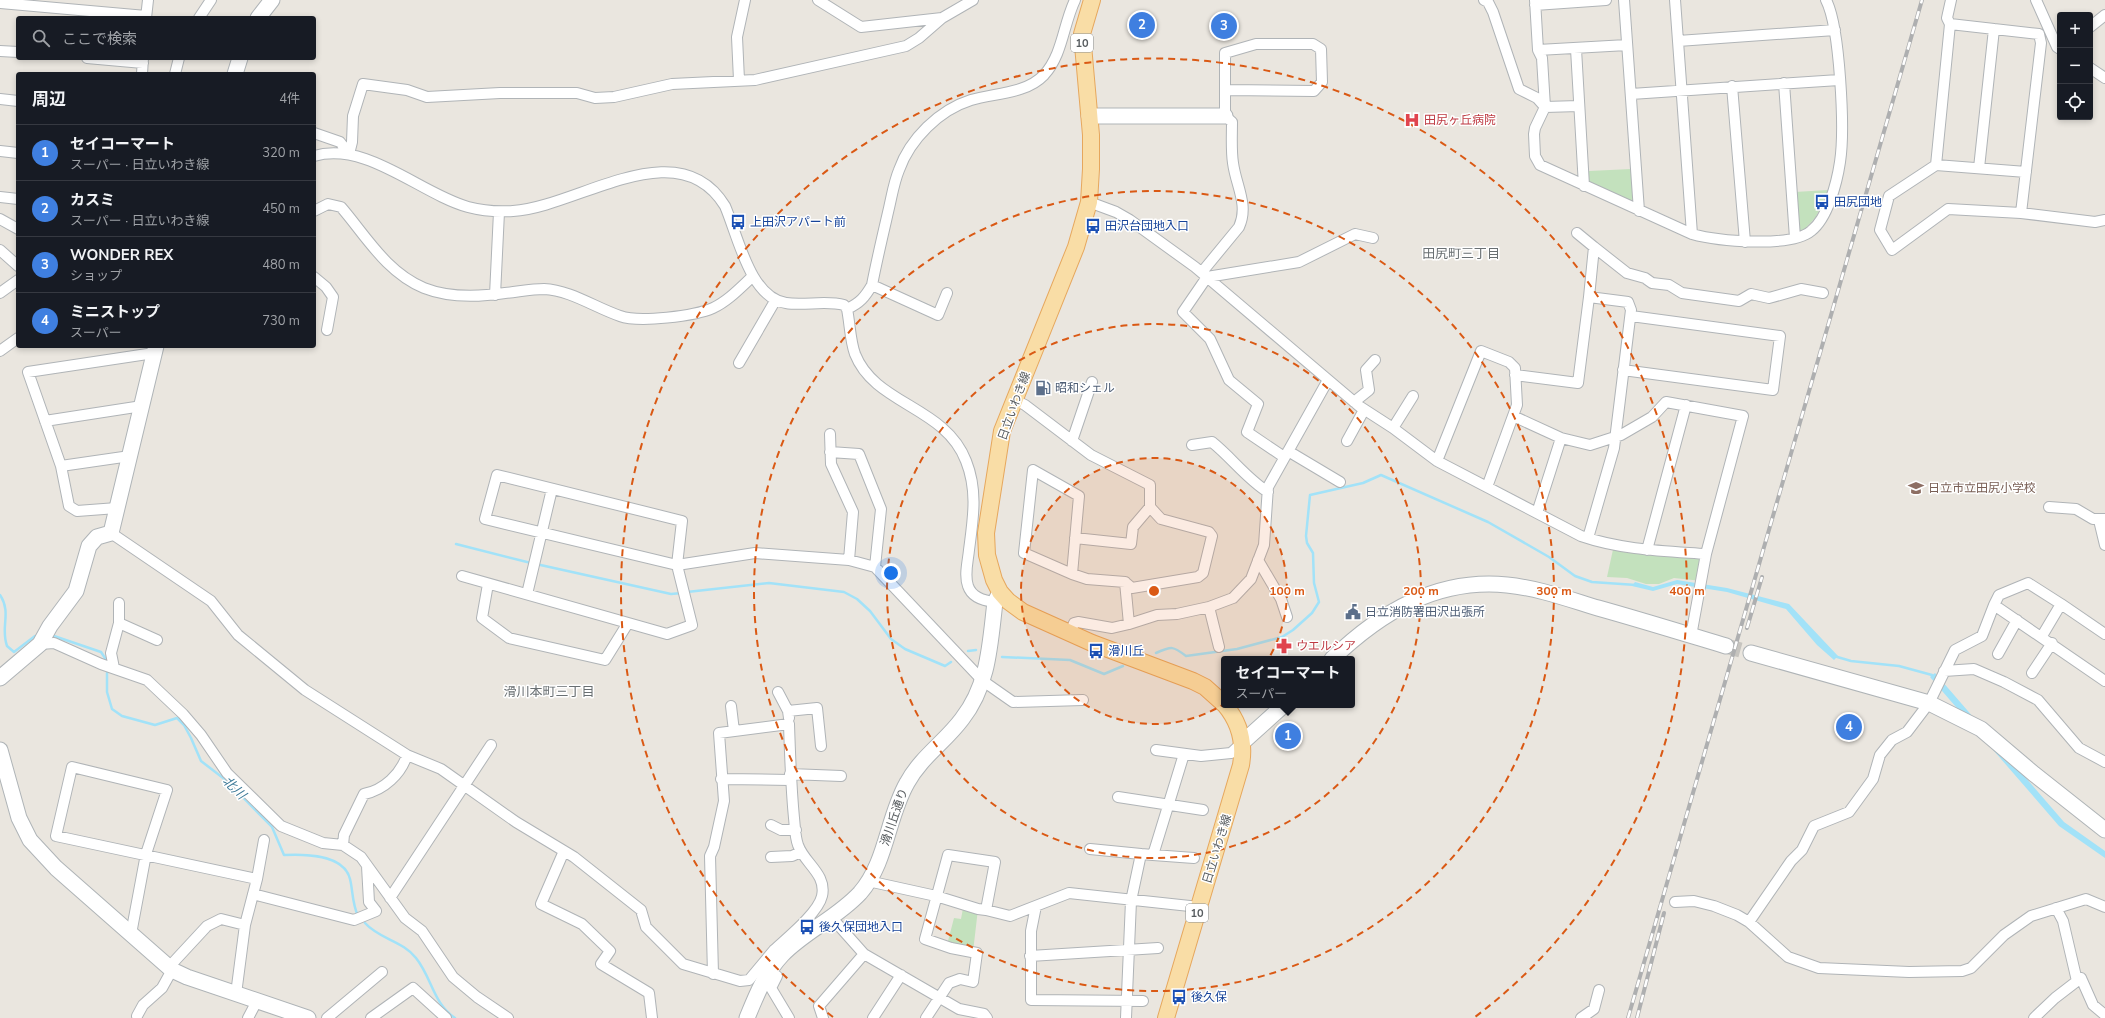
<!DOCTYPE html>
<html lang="ja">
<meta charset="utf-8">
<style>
:root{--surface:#171b24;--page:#20242c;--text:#f1f3f6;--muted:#9ea1a6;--line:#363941;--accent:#1a73e8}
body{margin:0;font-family:"Nunito Sans","Noto Sans JP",sans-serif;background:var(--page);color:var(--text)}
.controls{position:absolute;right:12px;top:12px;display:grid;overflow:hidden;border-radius:4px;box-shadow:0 2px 6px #0003}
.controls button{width:36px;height:36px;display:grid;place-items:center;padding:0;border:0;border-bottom:1px solid var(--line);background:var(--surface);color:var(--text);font:20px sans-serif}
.you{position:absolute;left:891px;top:573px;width:14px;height:14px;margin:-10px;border:3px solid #fff;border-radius:50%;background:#1a73e8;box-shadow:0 0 0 6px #1a73e833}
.badge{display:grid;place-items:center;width:26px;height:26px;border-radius:50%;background:var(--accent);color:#fff;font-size:13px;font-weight:700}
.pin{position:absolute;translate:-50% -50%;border:2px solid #fff;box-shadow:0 1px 4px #0006}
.popup{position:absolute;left:1221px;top:656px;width:134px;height:52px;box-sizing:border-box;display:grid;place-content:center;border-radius:4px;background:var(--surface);filter:drop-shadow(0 1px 3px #0005);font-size:13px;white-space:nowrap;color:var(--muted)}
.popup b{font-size:15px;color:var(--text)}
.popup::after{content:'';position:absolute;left:50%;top:100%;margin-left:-8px;border:8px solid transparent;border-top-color:var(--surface)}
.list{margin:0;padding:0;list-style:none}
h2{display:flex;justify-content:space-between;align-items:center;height:52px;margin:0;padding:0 16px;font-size:17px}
h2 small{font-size:13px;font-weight:400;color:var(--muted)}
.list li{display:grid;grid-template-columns:26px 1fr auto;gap:12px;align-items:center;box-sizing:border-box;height:56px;padding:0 16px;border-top:1px solid var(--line)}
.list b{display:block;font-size:15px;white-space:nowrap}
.list p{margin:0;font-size:13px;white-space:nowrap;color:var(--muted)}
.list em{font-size:13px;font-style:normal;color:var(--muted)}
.icon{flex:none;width:22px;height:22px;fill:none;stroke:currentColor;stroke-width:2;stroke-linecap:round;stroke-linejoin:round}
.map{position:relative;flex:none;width:2105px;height:1018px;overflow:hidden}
.search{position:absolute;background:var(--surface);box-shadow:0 2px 6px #0003;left:16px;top:16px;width:300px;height:44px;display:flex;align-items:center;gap:10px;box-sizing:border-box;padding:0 14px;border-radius:4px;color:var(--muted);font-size:15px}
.panel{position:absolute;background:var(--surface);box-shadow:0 2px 6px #0003;left:16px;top:72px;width:300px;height:276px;border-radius:4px}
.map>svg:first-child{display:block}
</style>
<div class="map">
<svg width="2105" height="1018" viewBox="0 0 2105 1018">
<rect width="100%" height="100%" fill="#eae6df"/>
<path fill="#c3e1bd" d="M 1631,169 L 1633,200 L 1628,202 L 1592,186 L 1589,182 L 1589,171 Z
M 1828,190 L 1816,217 L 1802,232 L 1798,229 L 1795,192 Z
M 1614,545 L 1706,554 L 1702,581 L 1674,578 L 1659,584 L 1646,584 L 1627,578 L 1607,577 Z
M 964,903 L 978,909 L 973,952 L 947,945 L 954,918 L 961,919 Z"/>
<path fill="#a2e2f8" d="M 1677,580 L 1727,588 L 1789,604 L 1838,656 L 1834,660 L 1817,645 L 1786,609 L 1727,592 L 1677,584 L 1653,591 L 1632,586 L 1635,582 L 1653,587 Z
M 1935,673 L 2064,822 L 2105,851 L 2105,858 L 2059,826 L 1930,677 Z"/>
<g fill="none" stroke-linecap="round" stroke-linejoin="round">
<path stroke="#a2e2f8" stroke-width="2.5" d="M 456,544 L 531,563
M 536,564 L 671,594 L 682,593
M 687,592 L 769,583 L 844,592 L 857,599 L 870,611 L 891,639 L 905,649 L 945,666 L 951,662
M 0,595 C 12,613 0,627 7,646 L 14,652 L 35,636
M 54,636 L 101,652 L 107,661
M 968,651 L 976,650
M 1156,653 C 1172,646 1173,646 1186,656 L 1237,649 L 1282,637 L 1293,630 L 1312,613 L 1319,602 L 1314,583 L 1313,553 L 1307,543 L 1306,536 L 1310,495 L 1363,483 L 1381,475 L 1488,522 L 1549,557 L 1575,576 L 1592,582 L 1636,585
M 1834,656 L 1851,661 L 1899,666 L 1932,675
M 1002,657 L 1070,660 L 1104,674 L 1123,666
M 107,673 L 107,692 L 112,709 L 122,716 L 155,725 L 177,718 L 184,725 L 191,738 L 201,761 L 227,781 L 272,827 L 284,855 C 303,854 344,854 350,879 C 353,891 352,903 358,916
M 365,923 C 379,939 403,941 416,958 C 432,978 433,1003 455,1018"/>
<path stroke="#c6c4bf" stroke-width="15" stroke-dasharray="15 8" stroke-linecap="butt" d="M 1726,646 L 1751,653"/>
<defs>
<path id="street" d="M 818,0 L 861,27 L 942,18
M 1484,0 L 1488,2 L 1493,12 L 1519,89 L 1537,98 L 1545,107 L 1579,106
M 1535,0 L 1538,50 L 1542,58 L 1545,107 L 1535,128 L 1534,134 L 1535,156 L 1540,165 L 1692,234 C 1717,241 1791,248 1811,231 C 1828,218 1837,182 1840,162 C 1845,130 1840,27 1826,0
M 1624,0 L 1639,211
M 1675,0 L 1692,234
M 2036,0 L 2057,47 L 2060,49
M 0,3 L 146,16
M 1535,5 L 1606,0
M 146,18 L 148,0
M 199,18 L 211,0
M 1950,24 L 2039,34 L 2041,43 L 2021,213 L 2095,222 L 2105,220
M 2090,27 L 2105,15
M 1678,41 L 1835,30
M 1576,49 L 1584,186
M 1538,50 L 1627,45
M 0,51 L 18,52
M 87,58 L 143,63
M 2090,68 L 2105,78
M 142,74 L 143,58
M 175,74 L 179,58
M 739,80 L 737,37 L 745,0
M 1784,83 L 1795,238
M 1732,86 L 1745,242
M 1631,94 L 1839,80
M 0,99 L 18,101
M 314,133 L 340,142 L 349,154
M 0,151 L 18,153
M 349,154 L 352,142 L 353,116 L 363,84 L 407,90 L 427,97 L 500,93 L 577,93 L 595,98 L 614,97 L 672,84 L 755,80 L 906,46 L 919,38 L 942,18 L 973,0
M 314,156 C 367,141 419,193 468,207 C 483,211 498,212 513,211 C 578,207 678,129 725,206 C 738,236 750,298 786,303 C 804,306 826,300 844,305 L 847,309 C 850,324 850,340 855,354 C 875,405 945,406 966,461 C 978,491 973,519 969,550 C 968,561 964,575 968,586 C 972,598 985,601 995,602
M 1936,165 L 1950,24 L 1947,18 L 1951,0
M 1979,168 L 1994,29
M 0,197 L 18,199
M 1089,202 L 1116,212 L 1130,220 L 1195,267 L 1359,406 L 1393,428 L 1437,461 L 1581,536 C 1622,550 1664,551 1706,554
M 314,211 L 328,204 L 341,207 C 366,236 386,272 424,288 C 449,298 478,297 505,293 C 517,292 531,289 544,289 C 570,290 596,308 620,316 C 639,323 695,316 713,308 C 728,301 740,288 753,276
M 2021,213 L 1948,209 L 1892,250 L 1880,230 L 1889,196 L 1936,165 L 2026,172
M 0,219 L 18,229
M 1577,233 L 1594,247
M 0,250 L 18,266
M 1202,272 L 1239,227 C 1249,205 1236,186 1233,163 C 1231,150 1232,136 1232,122 L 1225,116 L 1225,53 L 1256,44 L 1313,44 L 1321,49 L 1322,82 L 1314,91 L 1226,90
M 314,277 L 326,287 L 333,297 L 327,330
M 872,285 L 938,315 L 947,293
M 0,293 L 18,280
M 495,295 L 499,212
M 1589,297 L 1594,247 L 1627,273 L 1645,278 L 1652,283 L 1669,285 L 1682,293 L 1739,301 L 1751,294 L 1769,298 L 1801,289 L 1823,293
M 847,309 C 860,303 865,297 872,285 C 877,259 883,234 889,208 C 892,195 894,182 899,170 C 910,139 939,110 971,100 C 994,93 1026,94 1044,75 C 1063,54 1063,25 1075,0
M 0,351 L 18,338
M 739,363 L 775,301
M 1623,370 L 1773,390 L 1780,336 L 1631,316
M 1515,375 L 1578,383 L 1589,297 L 1628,302 L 1631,310 L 1614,448 L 1588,538
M 1015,400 L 1025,405 L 1091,455 L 1150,485 L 1150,507 L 1161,519 L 1209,532 L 1212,536 L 1203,573 L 1198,577 L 1132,588 L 1125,582
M 1354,402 L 1369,390 L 1366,370 L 1375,360
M 1513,416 L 1561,438 L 1590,445 L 1621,435 L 1652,417 L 1666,402 L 1743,416 L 1706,554 L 1691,636
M 45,421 L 142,406
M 1393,428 L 1413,396
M 830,434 L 831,464 L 853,512 L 849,560
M 1072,441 L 1092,382
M 1347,441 L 1364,410
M 1192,445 L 1212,442 C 1232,458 1247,479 1268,492
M 1288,451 L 1340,482
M 830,452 L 859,454 L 881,509 L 875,567
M 1284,457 L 1247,432 L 1258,404 L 1229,380 L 1210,339 L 1183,312 L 1207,277 L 1299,262 L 1355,234 L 1373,238
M 1437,461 L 1481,351 L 1509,362 L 1515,368 L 1517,405 L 1487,487
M 61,466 L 130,456
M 2049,507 L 2076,509 L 2093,519 L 2105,519
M 117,508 L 77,511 L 69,506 L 61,466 L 28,372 L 154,353
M 1537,513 L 1561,438
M 2099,520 L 2105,545
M 111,533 L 211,601 L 238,635 L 305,690 L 407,755 L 441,769 L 516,822 L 574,857 L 641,910 L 646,927 L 683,964 L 740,981 L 749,980 L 774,950 L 782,955
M 1075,538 L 1131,544 L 1133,527 L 1150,507
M 1647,550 L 1686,405
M 1258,560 L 1281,599 L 1287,617
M 1072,574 L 1024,553 L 1033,470 L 1079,496 L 1072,574 L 1087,579 L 1125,582 L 1129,624 L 1157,615 L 1177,614 L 1209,607 L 1233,598 L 1251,579 L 1264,545 L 1268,487 L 1328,380
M 462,576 L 667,634 L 692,625 L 677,565 L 682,521 L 497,475 L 485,519 L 677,565 L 755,553 L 849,560 L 875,567 L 983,681 L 1013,702 L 1083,700
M 488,584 L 482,618 L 509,638 L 605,660 L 628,623
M 527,594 L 552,489
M 1994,605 L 1999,595 L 2028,583 L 2061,604
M 1209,607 L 1219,647
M 119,623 L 119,603
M 1070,634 L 1074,623 L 1078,622 L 1112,628 L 1129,624
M 2042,636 L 2061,604 L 2105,634
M 40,644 L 54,643 L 101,664 L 147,680 L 183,714 L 201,735 L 227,773 L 281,826 L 323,843 L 343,845 L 361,857 L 405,918 L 422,931 L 453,977 L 477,997 L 508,1018
M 1998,654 L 2017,620
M 114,668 L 111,653 L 119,623 L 157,640
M 1944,671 L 1974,669 L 2004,682 L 2038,700 L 2079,748 L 2105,762
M 2032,673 L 2052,643
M 778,692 L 788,711 L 789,718
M 731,706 L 734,731
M 788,711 L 817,708 L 821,746
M 1156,750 L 1201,756 L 1231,753 L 1243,742
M 790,774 L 841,776
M 721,779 L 790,780
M 1118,797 L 1203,810
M 771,825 L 781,830 L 796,830
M 343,845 L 344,835 L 364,794 C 384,790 401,774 407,755
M 1090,849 L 1141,854
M 564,851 L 541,904 L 582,924 L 610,951 L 601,964 L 649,993 L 652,1018
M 1153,855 L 1194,858
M 771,857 L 792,856 L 801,852
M 868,881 L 936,896 L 978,909 L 986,910
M 253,894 L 354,920 L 376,911 L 369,902 L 367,866
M 390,898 L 491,745
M 1675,902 L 1694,901 L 1714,906 L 1737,915 L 1749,922 L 1788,957 L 1819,968 L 1909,972 L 1962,971 L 1971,968 L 2004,935 L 2031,916 L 2086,899 L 2105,907
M 1036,906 L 1031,931 L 1031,1000 L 1143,1001
M 2056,908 L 2063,921 L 2077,981
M 832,918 L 864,954 L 959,1009 L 984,1014 L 987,1018
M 1749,922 L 1791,861 L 1802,850 L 1814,826 L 1849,812 L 1873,779 L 1880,755 L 1892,740 L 1907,732 L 1929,703 L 1955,650 L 1982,636 L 1994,605 L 2105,681
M 131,934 L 146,854 L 167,790 L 72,767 L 56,836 L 257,879
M 1030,956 L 1158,948
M 169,967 L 207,926 L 221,919 L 245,925
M 769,972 L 777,976 L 771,988 L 789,1018
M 713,974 L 710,856 L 714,847 L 724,801 L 719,733 L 789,724 C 790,756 791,787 794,818 C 795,827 795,837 798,845 C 804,863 827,874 822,896 C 818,913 788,937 774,950
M 236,994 L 245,925 L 257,879 L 264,840
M 137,1016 L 143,1005 L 162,988 L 172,970
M 248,1018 L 257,1001
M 327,1018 L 382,972
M 371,1018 L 413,988 L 446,1018
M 823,1018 L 819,1006 L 864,954
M 873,1018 L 901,975
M 926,1018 L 949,983 L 960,979 L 973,982 L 977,953 L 951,948 L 925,939 L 948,855 L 995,862 L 986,910 L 1010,916 L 1069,893 L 1199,907
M 1126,1018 L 1131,901 L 1141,854 L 1153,855 L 1184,754
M 1581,1018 L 1594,1009 L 1599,990
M 2034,1018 L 2055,998 L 2081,978 L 2093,1005 L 2105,1015"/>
<path id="secondary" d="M 258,18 L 272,0
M 235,74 L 240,58
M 1089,116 L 1225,116
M 1751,653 L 1929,703 L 1981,729 L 2034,774 L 2105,830
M 1332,659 C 1381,612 1437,578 1507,585 C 1538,588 1568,599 1598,608 C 1641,620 1683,633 1726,646
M 0,678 L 40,644 L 50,626 L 76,591 L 89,546 L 97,537 L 111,533 L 156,346
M 1243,742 L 1284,705
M 0,750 L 19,818 L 30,840 L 56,868 L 172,970 L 187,977 L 308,1018
M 747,1018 C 756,996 765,973 782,955 C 805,931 837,918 860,893 C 887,862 887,818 907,783 C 921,757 945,742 962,719 C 989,685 990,643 995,602 L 1000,592"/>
<path id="primary" d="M 1092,0 L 1082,34 L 1091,135 L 1091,169 L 1089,202 L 1076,247 L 1002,431 L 986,533 L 987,555 L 994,580 L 1000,592 L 1008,601 L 1023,612 L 1092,643 L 1193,681 L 1205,687 L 1224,704
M 1166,1018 L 1241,765 C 1245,742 1240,723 1225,705"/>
</defs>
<use href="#street" stroke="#b0b4b7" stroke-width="12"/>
<use href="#secondary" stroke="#afb4b7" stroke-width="17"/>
<use href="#primary" stroke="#e6a75d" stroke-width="18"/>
<use href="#street" stroke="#fff" stroke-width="10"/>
<use href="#secondary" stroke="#fff" stroke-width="15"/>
<use href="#primary" stroke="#f9dda6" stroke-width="16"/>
<defs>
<path id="rail" d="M 1747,628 L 1762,577
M 1628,1018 L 1922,0
M 1637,1018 L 1664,913"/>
</defs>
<use href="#rail" stroke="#aeafb0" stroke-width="4"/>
<use href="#rail" stroke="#fff" stroke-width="2.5" stroke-dasharray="8" stroke-linecap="butt"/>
</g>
<circle cx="1154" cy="591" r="133" fill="#da5914" fill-opacity=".12"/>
<g fill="none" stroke="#da5914" stroke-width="2" stroke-dasharray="7 5">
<circle cx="1154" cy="591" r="133"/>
<circle cx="1154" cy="591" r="267"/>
<circle cx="1154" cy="591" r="400"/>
<path d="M833 1017A533 533 0 1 1 1475 1017"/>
</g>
<defs>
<symbol id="hospital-bare" viewBox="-9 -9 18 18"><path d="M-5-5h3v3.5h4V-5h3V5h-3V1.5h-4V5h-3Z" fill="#e0444e" stroke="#fff" stroke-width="2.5" paint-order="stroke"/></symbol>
<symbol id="bus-bare" viewBox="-9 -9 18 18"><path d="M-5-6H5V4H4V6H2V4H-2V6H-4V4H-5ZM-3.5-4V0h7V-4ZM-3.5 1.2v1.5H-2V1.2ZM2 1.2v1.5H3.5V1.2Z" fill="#1a4fb4" stroke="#fff" stroke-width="2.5" paint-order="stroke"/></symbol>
<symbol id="fuel-bare" viewBox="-9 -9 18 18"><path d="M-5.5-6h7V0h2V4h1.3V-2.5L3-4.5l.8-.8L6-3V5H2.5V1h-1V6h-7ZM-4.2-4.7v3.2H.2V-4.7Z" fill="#5c6f8a" stroke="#fff" stroke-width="2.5" paint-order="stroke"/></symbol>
<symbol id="school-bare" viewBox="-9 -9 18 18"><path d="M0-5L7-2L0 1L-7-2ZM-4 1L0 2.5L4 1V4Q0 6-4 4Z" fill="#8d6e63" stroke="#fff" stroke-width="2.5" paint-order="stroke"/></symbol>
<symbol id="civic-bare" viewBox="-9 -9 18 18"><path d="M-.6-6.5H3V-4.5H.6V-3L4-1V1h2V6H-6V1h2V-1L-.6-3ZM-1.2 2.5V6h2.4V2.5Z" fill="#5c6f8a" stroke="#fff" stroke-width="2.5" paint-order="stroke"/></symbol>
<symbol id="pharmacy-bare" viewBox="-9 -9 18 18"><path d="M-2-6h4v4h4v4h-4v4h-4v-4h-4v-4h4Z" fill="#e0444e" stroke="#fff" stroke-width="2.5" paint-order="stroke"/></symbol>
</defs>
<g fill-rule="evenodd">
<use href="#hospital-bare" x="1401" y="109" width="22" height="22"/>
<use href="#bus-bare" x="1811" y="191" width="22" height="22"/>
<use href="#bus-bare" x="727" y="211" width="22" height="22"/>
<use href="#bus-bare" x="1082" y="215" width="22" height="22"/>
<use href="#fuel-bare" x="1032" y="377" width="22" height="22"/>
<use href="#school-bare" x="1905" y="477" width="22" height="22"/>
<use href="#civic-bare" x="1342" y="601" width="22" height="22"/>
<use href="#pharmacy-bare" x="1273" y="635" width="22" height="22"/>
<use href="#bus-bare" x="1085" y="640" width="22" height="22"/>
<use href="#bus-bare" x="796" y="916" width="22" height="22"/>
<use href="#bus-bare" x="1168" y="986" width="22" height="22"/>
</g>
<g text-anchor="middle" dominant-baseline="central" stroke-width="3" stroke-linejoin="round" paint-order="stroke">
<g fill="#fff" stroke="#8a8e90" stroke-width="1">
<rect x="1071" y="34" width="22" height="18" rx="3"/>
<rect x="1186" y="904" width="22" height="18" rx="3"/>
</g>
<g font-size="11" font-weight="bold" fill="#585d60">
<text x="1082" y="43">10</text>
<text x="1197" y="913">10</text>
</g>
<g font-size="12" fill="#be3a42" stroke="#fff" text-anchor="start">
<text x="1424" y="120">田尻ヶ丘病院</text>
<text x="1296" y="646">ウエルシア</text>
</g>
<g font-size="12" fill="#164399" stroke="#fff" text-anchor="start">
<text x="1834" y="202">田尻団地</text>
<text x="750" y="222">上田沢アパート前</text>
<text x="1105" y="226">田沢台団地入口</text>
<text x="1108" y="651">滑川丘</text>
<text x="819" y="927">後久保団地入口</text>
<text x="1191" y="997">後久保</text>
</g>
<g font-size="12" fill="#4e5e75" stroke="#fff" text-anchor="start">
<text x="1055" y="388">昭和シェル</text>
<text x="1365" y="612">日立消防署田沢出張所</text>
</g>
<g font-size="12" fill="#585d60" stroke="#fff">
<text transform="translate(1014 406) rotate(-70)">日立いわき線</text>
<text transform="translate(894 817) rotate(-71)">滑川丘通り</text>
<text transform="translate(1217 849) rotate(-73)">日立いわき線</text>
</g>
<g font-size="12" fill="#785e54" stroke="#fff" text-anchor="start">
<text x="1928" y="488">日立市立田尻小学校</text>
</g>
<g font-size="13" fill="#696f72" stroke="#fff">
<text x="1461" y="254">田尻町三丁目</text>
<text x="549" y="692">滑川本町三丁目</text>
</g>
<g font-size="13" font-style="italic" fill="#3c7997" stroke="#fff">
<text transform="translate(234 788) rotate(44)">北川</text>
</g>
</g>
<circle cx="1154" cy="591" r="6" fill="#da5914" stroke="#fff" stroke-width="2"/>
<g font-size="12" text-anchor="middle" font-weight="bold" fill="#da5914" stroke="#fff" stroke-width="3" stroke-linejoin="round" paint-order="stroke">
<text x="1287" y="595">100 m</text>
<text x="1421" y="595">200 m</text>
<text x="1554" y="595">300 m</text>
<text x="1687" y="595">400 m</text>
</g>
</svg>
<div class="controls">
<button>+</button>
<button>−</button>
<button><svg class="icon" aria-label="locate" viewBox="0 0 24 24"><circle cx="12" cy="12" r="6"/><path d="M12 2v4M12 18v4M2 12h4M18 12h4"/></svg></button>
</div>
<div class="you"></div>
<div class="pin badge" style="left:1288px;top:736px;background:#3f7fe0">1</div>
<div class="popup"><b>セイコーマート</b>スーパー</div>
<div class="pin badge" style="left:1142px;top:25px;background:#3f7fe0">2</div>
<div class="pin badge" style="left:1224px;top:26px;background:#3f7fe0">3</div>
<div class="pin badge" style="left:1849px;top:727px;background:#3f7fe0">4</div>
<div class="search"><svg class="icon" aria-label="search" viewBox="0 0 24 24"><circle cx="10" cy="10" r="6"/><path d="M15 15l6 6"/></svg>ここで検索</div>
<section class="panel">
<h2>周辺<small>4件</small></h2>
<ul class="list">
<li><span class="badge" style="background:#3f7fe0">1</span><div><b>セイコーマート</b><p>スーパー · 日立いわき線</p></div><em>320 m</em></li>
<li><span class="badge" style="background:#3f7fe0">2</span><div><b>カスミ</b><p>スーパー · 日立いわき線</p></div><em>450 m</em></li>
<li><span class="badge" style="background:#3f7fe0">3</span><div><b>WONDER REX</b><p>ショップ</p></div><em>480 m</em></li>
<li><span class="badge" style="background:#3f7fe0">4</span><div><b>ミニストップ</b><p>スーパー</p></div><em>730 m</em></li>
</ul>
</section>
</div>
